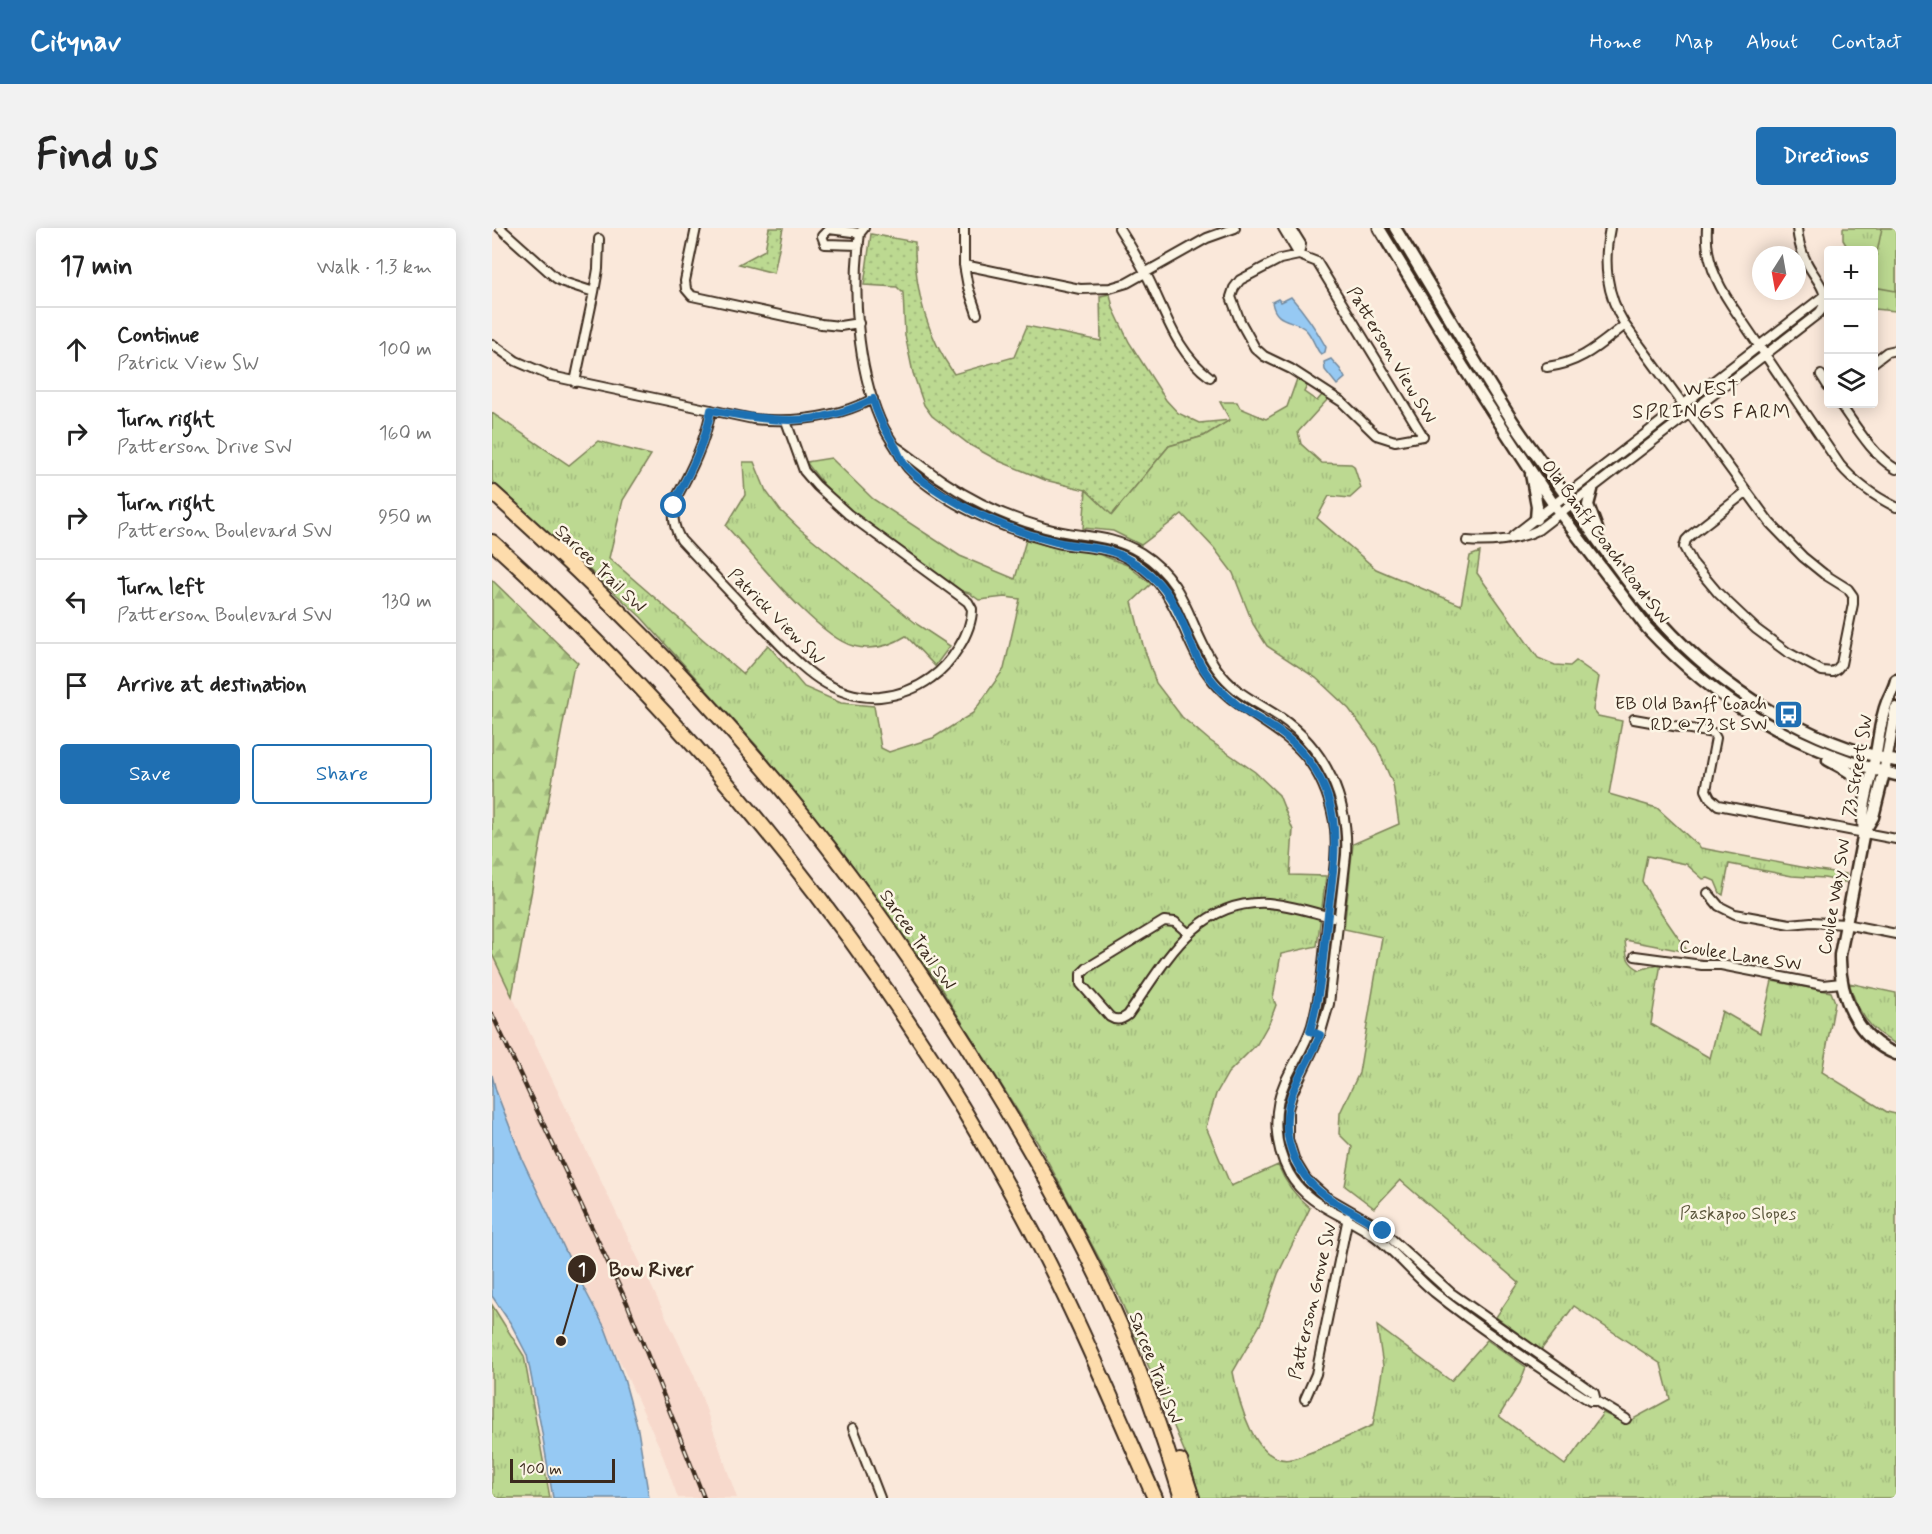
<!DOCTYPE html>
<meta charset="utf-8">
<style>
:root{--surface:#fff;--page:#f2f2f2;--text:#222;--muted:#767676;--line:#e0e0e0;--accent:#1f6fb2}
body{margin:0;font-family:Mynerve,sans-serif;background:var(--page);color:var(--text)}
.controls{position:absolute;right:18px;top:18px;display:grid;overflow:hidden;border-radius:6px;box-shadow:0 3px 15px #0003}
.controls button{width:54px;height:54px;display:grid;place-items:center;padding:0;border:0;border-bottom:2px solid var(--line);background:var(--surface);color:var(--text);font:30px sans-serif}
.compass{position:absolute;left:1260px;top:18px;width:54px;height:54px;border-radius:50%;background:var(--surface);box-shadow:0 3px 15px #0003;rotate:191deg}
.scale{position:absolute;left:18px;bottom:15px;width:105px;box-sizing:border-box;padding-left:6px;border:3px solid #3b2a1e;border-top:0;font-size:16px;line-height:21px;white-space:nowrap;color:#3b2a1e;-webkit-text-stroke:4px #fcf5e5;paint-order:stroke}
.stop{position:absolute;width:18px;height:18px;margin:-14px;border:4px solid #1f6fb2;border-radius:50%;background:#fff}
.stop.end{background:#1f6fb2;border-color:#fff;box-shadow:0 2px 6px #0008}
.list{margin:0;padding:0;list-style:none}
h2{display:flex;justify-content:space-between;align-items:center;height:78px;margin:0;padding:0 24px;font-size:26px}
h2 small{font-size:20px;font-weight:400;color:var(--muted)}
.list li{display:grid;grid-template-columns:39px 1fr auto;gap:18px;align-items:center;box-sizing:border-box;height:84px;padding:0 24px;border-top:2px solid var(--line)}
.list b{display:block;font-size:22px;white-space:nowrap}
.list p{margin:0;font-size:20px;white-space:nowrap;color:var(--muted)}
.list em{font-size:20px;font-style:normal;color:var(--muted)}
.actions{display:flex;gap:12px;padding:18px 24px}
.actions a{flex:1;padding:14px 0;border:2px solid var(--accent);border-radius:6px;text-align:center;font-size:21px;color:var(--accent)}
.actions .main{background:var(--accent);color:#fff}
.icon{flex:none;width:33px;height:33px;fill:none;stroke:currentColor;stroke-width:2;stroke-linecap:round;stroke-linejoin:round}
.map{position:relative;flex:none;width:1404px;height:1270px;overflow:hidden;border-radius:6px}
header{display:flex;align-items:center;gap:36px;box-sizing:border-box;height:84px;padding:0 30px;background:var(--accent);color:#fff}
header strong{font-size:28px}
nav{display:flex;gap:33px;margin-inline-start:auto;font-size:21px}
.intro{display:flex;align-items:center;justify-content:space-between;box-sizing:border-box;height:144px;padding:0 36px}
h1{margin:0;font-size:42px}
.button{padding:15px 27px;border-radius:6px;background:var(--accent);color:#fff;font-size:21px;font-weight:700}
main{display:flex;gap:36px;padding:0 36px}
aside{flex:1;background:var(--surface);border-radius:6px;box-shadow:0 3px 15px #0003}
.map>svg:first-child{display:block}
</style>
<header>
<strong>Citynav</strong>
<nav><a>Home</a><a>Map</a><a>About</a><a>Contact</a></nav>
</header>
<div class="intro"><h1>Find us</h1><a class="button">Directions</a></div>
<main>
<aside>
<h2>17 min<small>Walk · 1.3 km</small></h2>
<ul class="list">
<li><svg class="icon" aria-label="ahead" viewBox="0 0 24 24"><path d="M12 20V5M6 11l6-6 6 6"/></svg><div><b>Continue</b><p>Patrick View SW</p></div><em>100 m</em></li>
<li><svg class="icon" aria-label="right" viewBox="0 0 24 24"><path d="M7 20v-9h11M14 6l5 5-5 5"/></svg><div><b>Turn right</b><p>Patterson Drive SW</p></div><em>160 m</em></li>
<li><svg class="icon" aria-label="right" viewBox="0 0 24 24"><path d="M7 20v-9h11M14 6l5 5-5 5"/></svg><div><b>Turn right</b><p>Patterson Boulevard SW</p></div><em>950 m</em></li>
<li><svg class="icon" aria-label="left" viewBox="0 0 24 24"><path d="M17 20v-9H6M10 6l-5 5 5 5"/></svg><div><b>Turn left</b><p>Patterson Boulevard SW</p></div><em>130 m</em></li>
<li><svg class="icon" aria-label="arrive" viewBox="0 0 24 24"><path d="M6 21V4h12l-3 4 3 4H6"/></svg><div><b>Arrive at destination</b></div></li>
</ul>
<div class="actions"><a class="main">Save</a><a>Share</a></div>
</aside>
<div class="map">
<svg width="1404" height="1270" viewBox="0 0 1404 1270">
<defs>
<pattern id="grass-dots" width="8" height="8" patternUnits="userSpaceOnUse" patternTransform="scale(1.5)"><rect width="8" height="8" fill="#bcd991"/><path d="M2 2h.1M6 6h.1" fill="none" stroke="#a2ba7d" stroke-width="1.8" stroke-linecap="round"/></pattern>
<pattern id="forest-firs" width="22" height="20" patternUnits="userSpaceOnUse" patternTransform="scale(1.5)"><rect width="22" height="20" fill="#bcd991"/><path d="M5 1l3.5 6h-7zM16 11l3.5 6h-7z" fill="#a2ba7d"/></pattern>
<pattern id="park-tufts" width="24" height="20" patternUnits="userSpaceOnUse" patternTransform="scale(1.5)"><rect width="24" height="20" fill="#bcd991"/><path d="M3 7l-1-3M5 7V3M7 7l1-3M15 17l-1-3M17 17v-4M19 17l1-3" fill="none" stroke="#a2ba7d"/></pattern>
</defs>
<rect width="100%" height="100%" fill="#fae8da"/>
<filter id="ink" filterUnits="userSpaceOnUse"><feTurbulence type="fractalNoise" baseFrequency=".0167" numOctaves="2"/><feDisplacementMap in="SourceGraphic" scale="12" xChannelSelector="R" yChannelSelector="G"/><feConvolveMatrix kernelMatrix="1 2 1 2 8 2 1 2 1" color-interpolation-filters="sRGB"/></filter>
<g filter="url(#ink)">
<path fill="#f7d9cc" d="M 0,726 L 202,1147 L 245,1270 L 186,1270 L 168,1220 L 99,1071 L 84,1045 L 31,933 L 4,863 L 0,847 Z"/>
<path fill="url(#grass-dots)" stroke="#7c8258" stroke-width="1.5" d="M 277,0 L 291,0 L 282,45 L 247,36 L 273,22 Z
M 379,6 L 423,14 C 422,62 435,107 462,146 L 522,129 L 535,98 L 609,113 L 608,68 L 618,66 L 621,80 L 637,114 L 674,172 L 686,185 L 707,195 L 739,192 L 712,208 L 677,218 L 620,287 L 593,266 L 594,262 L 553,252 L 507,233 L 478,217 L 440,188 L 432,177 L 421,145 L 413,107 L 411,65 L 405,59 L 372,57 Z"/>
<path fill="url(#forest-firs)" stroke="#7c8258" stroke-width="1.5" d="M 0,352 L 86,435 L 81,442 L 20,768 L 0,726 Z"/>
<path fill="url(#park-tufts)" stroke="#7c8258" stroke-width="1.5" d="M 1351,0 L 1404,0 L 1404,83 L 1382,81 L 1382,22 L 1357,22 L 1351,12 Z
M 805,151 L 815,158 L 812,164 L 825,173 L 830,167 L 836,171 L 806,204 L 809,216 L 830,235 L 859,236 L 862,238 L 869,260 L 858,270 L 837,268 L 825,290 L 884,341 L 969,377 L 978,328 L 988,324 L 985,345 L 1046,430 L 1063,437 L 1078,438 L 1084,433 L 1107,449 L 1101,482 L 1106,488 L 1130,493 L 1117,566 L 1165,580 L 1209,620 L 1320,641 L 1354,646 L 1353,654 L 1332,650 L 1300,648 L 1237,636 L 1231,667 L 1228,665 L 1223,653 L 1216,650 L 1211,651 L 1194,636 L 1155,628 L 1150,653 L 1163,676 L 1196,724 L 1133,712 C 1135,727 1133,734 1148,742 L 1169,735 L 1159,796 L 1218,830 L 1230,783 L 1268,805 L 1280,753 L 1339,764 L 1343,774 L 1330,844 L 1395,884 L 1404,886 L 1404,1270 L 708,1270 L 699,1239 L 626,1066 L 547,917 L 443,751 L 346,618 L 265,518 L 149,389 L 0,253 L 0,185 L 77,237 L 106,213 L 159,227 L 131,272 L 117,330 L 251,446 L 276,417 L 312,459 L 349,475 L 382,478 L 389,520 L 397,524 L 441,510 L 481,485 L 512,441 L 528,371 L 513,369 L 487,372 L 477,365 L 470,363 L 357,281 L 332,257 L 314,234 L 339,230 L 381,271 L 468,328 L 523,351 L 534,312 L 569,321 L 601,324 L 635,337 L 659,356 L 640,374 L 651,417 L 664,455 L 690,489 L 717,512 L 763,544 L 787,567 L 801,602 L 798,647 L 834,648 L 825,718 L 789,726 L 781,770 L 784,777 L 778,793 L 765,816 L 736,845 L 724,866 L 714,899 L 739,958 L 786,937 C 793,954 804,969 818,980 L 786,1046 L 769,1095 L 741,1144 C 746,1171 762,1239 800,1231 C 806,1230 812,1227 817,1225 C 839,1217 860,1207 881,1197 L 891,1138 L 885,1098 L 959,1153 L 995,1112 L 1034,1139 L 1028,1155 L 1007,1188 L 1073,1237 L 1111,1185 L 1134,1195 L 1178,1171 L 1169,1136 L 1082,1078 L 1049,1122 L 1004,1089 L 1027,1055 L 908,952 L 882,980 L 853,958 L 860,919 L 847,906 L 848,885 L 867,845 L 890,709 L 852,701 L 861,616 L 907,596 L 901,556 L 885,519 L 857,481 L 824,450 L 775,418 L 761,396 L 741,345 L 722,320 L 690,286 L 649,317 L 621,303 L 591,300 L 594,262 L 620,287 L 677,218 L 712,208 L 738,192 L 728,174 L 745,174 L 748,180 L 774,191 L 795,179 Z
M 251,234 L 262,234 L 274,263 L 288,282 L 309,302 L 426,397 L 458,418 L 443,438 L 414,408 C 398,418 380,423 361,418 C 326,409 261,327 234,298 L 253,267 Z
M 1357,755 L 1404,765 L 1404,816 C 1378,803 1365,783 1357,755 Z
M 0,1077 L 32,1128 L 58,1270 L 0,1270 Z"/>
<path fill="#bcd991" stroke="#7c8258" stroke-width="1.5" d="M 1390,0 L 1404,0 L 1404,63 L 1382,59 L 1382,39 Z"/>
<path fill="#96c9f3" stroke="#72899e" stroke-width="1.5" d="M 799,69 C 813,85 824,101 834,119 L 833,124 L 829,126 L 827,124 C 823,118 820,109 815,103 C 803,89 784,98 780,74 L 786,71 L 789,74 Z
M 839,131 L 848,141 L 853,150 L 845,157 L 833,142 L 832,134 Z
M 0,847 L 4,863 L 31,933 L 84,1045 L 113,1100 L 132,1151 L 146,1202 L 157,1270 L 61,1270 L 49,1199 L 35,1127 L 19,1096 L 0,1068 Z"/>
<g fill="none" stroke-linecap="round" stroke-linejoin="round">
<defs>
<path id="street" d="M 8,0 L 64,50 L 71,54 L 102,64 L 83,154
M 204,0 L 193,53 L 194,61 L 200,68 L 329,96 L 348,98 L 367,95
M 372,0 L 368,5 C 360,63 365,138 388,192 C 392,202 398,210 404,220 C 408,227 411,234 416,240 C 443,269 495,293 532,305 C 545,309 558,314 570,316 C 595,320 617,319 639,332 C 691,363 687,413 722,454 C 750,487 793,499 818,534 C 832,554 840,577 843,601 C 846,629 839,659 836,687 C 832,724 830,761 820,797 C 814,817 802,834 793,854 C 780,883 782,917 797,945 C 817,981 855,986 885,1010 C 905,1026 922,1047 942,1064 C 992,1104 1045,1138 1098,1173 L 1104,1173 L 1134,1191
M 472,0 L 472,37 L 588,61 L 618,60 L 635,55 L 715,10 L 743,0
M 627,0 C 636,14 645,29 653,44 C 673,81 682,123 718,149
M 791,0 L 807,27
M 799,0 L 809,16 L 807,27
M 1118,0 C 1111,35 1114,66 1133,97 L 1278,295 L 1311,329 L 1332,346 L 1356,361 L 1361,368 L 1361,376 L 1349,436 L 1345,441 L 1340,444 L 1330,443 L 1295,424 L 1264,401 L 1226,365 L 1200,334 L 1192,319 L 1194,312 L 1199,307 L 1254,264
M 1215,0 C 1213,30 1224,54 1240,78 L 1348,237 C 1364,256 1382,268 1404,279
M 367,17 L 333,16 L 330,8 L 337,1 L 368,5
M 807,27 L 825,34 L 931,208 L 903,213 L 884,207 L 850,174 L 799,141 L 772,128 L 763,120 L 748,93 L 739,69 L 742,60 L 748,52 L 788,31 Z
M 472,37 L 476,59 L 485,86
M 102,64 L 106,41 L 107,11
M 0,116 L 24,133 L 59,148 L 261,191 C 303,195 343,190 381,171
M 1382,134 L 1395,124 L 1404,122
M 1055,139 C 1089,135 1107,117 1133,97
M 1329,147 L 1336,158
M 1348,176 C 1363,197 1381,228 1404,241
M 219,182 C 213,215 199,243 183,272 C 180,287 181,299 189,312 C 216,341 243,370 271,399 C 304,433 336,472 388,469 C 407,467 424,461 439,450 C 458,437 480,405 480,381 L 476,374 L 356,286 L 325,258 L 312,243 L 294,193
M 403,218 C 420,229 434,242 451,253 C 482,274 517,290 553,300 C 588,310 616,305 649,325 C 697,355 696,400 725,441 C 744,467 764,473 789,490 C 834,521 857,573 854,627 L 837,776 L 828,807 L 801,864 L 796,881 L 796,911 L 803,933 L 814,951 L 833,968 L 885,998 L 959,1065 L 1102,1165 L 1104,1173
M 1021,308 L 1333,67
M 975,313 C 997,315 1026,312 1046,302 L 1327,85 C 1343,66 1322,51 1314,33 C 1309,23 1306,11 1305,0
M 1142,491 L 1221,505 L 1224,510 L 1214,562 L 1218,570 L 1226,577 L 1404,611
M 1216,665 L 1227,678 L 1243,686 L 1298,696 L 1319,694 L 1353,696 L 1404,706
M 696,705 L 683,694 L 672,693 L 595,740 L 589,746 L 589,756 L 618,789 C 624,793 630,792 636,787 C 672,736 704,671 776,675 C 798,677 819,684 840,689
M 1143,728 L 1210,737 L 1229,737 L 1331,757 L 1349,755
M 813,1171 L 824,1146 L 856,989
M 361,1200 L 388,1270"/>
<path id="secondary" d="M 887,0 L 972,140 L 1037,240 L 1062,277 L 1155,400 C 1225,475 1305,522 1404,547
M 903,0 C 941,62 977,125 1016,186 C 1035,217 1059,245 1079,275 C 1108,315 1136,357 1169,394 C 1228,460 1317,516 1404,533
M 1039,246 L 1045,278 L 1044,291
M 1100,262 L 1096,277 L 1105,301
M 1404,452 C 1402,461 1398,466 1395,474 C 1388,491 1387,512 1383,530 C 1379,555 1368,578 1372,604 L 1348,727 C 1347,767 1364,810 1404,826
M 1336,532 C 1354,542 1366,546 1374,565
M 1372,604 L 1381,589 L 1392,545 L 1404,480"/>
<path id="highway" d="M 0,264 C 105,358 204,457 294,566 C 369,657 436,754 498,855 C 545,932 591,1012 627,1095 C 652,1152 672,1211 690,1270
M 0,314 C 213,507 395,733 531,986 C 581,1078 621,1175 663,1270
M 688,1233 L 700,1270"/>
</defs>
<use href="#street" stroke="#3b2a1e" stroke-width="12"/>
<use href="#secondary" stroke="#3b2a1e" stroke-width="15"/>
<use href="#highway" stroke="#3b2a1e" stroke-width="18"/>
<use href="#street" stroke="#fcf5e5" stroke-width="8"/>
<use href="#secondary" stroke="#fcf5e5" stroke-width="10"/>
<use href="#highway" stroke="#fddcac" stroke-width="14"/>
<defs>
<path id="rail" d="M 0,786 L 135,1075 L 212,1270"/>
</defs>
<use href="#rail" stroke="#3b2a1e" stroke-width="4.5"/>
<use href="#rail" stroke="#fcf5e5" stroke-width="2" stroke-dasharray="7" stroke-linecap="butt"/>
</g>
</g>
<g fill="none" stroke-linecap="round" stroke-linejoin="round" filter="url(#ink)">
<path stroke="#1f6fb2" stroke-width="8" d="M 182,278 L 183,272 C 199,243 213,215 219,182 C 279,194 325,200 381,171 C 385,189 395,204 404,220 C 406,225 409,231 412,236 C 419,245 431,253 440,259 C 478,285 519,303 564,314 C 588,320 612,317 634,330 C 659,343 677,363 688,389 C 697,408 702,429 715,446 C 727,462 741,475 758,486 C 775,496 792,505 806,520 C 857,574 842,630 835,695 C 831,732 828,768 818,803 L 828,807 C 820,828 806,847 799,869 C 787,905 802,945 832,967 C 851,981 873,988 891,1003"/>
</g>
<defs>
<symbol id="bus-square" viewBox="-11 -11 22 22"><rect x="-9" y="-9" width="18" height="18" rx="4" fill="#1f6fb2" stroke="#fcf5e5"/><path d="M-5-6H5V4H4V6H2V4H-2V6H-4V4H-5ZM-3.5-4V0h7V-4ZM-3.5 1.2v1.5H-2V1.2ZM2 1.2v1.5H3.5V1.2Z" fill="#fff"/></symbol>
</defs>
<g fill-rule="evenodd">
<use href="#bus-square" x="1280" y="470" width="33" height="33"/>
</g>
<g text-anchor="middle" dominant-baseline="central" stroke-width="5" stroke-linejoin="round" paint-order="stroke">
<g font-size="18" fill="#3b2a1e" stroke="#fcf5e5">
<text transform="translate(899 127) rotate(59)">Patterson View SW</text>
<text transform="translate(1113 314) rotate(53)">Old Banff Coach Road SW</text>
<text transform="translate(108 341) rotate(44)">Sarcee Trail SW</text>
<text transform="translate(284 389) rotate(45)">Patrick View SW</text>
<text transform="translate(1366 538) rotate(-80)">73 Street SW</text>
<text transform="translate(1343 669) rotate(-80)">Coulee Way SW</text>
<text transform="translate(425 712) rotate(55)">Sarcee Trail SW</text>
<text transform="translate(1248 728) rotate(9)">Coulee Lane SW</text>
<text transform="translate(821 1073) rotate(-77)">Patterson Grove SW</text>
<text transform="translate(663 1140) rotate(69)">Sarcee Trail SW</text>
</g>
<g font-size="18" fill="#3b2a1e" stroke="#fcf5e5" text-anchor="end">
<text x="1275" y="476">EB Old Banff Coach<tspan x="1275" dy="21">RD @ 73 St SW</tspan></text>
</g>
<g font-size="18" fill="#5b563b" stroke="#fcf5e5">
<text x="1246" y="986">Paskapoo Slopes</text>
</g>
<g font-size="20" letter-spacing="1.5" fill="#3b2a1e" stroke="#fcf5e5">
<text x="1220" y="161">WEST<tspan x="1220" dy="23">SPRINGS FARM</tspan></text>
</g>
</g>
<path fill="none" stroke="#3b2a1e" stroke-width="2" d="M69 1113L90 1041"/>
<g fill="#3b2a1e" stroke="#fcf5e5" stroke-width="2">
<circle cx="69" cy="1113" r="6"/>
<circle cx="90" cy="1041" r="15"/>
</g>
<g font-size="18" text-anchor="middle" font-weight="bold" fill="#fff">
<text x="90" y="1047">1</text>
</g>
<g font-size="20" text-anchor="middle" font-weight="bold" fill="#3b2a1e" stroke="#fcf5e5" stroke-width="5" stroke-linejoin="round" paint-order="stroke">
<text x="159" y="1048">Bow River</text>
</g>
</svg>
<div class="controls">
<button>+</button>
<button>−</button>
<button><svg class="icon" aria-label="layers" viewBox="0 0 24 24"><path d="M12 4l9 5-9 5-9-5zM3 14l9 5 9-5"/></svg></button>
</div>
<svg class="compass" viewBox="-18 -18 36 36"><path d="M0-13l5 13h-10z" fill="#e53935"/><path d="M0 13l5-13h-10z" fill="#767676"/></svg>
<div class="scale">100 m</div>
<div class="stop" style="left:182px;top:278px"></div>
<div class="stop end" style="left:891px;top:1003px"></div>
</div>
</main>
